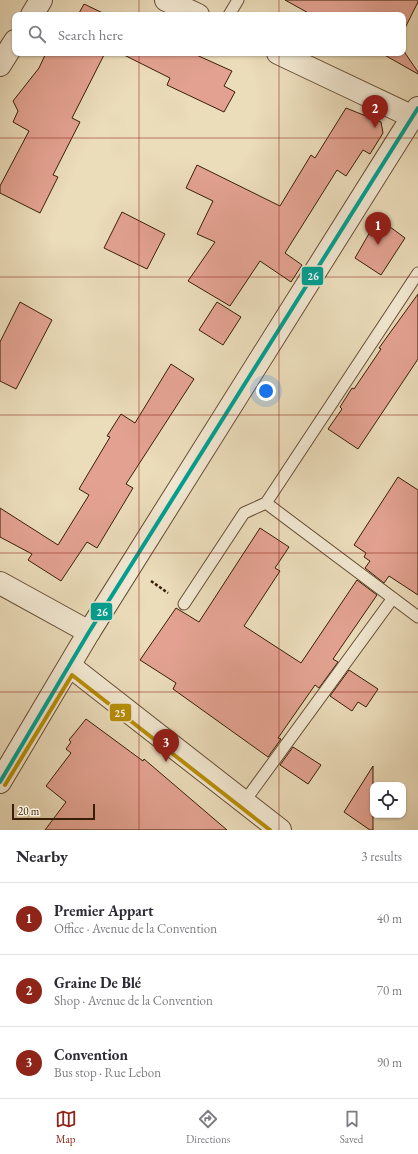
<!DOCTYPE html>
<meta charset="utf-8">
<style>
:root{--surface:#fff;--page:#f2f2f3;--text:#2b2b33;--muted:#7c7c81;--line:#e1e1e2;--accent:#8f2418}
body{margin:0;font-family:"EB Garamond",serif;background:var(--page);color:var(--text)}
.controls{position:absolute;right:12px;bottom:12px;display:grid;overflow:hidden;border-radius:8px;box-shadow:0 1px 3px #0004}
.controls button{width:36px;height:36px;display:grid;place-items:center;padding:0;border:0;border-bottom:1px solid var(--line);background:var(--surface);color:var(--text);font:20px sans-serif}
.scale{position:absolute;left:12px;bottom:10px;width:83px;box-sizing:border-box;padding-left:4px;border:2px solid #391e07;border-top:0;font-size:11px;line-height:14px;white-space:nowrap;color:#391e07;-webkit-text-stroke:3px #f2e8d2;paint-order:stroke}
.you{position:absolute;left:266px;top:391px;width:14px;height:14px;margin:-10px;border:3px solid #fff;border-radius:50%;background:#1a73e8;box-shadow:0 0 0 6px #1a73e833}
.badge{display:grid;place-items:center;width:26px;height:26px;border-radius:50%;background:var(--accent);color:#fff;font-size:13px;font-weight:700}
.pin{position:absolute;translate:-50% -33px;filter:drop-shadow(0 1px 2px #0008)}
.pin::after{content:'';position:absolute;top:21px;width:14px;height:12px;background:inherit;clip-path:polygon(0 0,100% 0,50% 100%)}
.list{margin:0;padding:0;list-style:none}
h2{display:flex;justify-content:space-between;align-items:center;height:52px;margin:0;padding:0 16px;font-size:17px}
h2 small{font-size:13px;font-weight:400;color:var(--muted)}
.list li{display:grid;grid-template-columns:26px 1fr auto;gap:12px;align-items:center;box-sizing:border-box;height:72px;padding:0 16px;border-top:1px solid var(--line)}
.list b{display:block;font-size:15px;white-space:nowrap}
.list p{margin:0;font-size:13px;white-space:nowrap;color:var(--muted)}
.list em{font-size:13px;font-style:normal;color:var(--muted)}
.icon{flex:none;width:22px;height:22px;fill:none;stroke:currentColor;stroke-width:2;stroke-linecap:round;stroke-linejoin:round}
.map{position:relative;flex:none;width:418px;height:830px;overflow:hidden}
.search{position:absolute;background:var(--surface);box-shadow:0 1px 3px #0004;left:12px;right:12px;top:12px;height:44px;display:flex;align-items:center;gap:10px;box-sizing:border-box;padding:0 14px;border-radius:8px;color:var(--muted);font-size:15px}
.sheet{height:268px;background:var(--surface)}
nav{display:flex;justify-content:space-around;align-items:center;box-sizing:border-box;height:56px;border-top:1px solid var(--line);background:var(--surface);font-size:11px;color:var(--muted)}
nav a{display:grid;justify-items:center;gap:2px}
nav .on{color:var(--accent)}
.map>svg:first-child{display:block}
</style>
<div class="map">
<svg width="418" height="830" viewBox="0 0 418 830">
<rect width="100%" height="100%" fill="#ebdcba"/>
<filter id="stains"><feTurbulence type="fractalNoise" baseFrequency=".005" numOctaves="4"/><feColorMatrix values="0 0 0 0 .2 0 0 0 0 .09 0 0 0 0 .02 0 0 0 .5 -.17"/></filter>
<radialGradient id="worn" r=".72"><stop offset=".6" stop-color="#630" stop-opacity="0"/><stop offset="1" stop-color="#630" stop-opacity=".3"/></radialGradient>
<path fill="#e3a291" stroke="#391e07" d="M 285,0 L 418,0 L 418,2 L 403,32 L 403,15 L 312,15 Z
M 84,4 L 107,15 L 78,15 Z
M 403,50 L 418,72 L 418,74 L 381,53 L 403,53 Z
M 46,53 L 105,53 L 72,118 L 80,122 L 53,175 L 58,177 L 40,213 L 0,193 L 0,186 L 29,131 L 13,122 L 18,111 L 13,101 L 39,68 Z
M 120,53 L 192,53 L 232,71 L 224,86 L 235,92 L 224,112 L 167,85 L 170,78 Z
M 346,108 L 381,122 L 383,133 L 370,154 L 363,150 L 346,176 L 337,170 L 285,253 L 302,265 L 291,282 L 260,261 L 230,306 L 188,281 L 215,242 L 197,234 L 213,201 L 186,188 L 197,165 L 280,206 L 311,155 L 315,158 Z
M 122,212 L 165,234 L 147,269 L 104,248 Z
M 378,218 L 405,238 L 381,275 L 355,258 Z
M 418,294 L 418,359 L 358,449 L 328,429 L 342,409 L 340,407 L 352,388 L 354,389 L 381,349 L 379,348 Z
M 20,302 L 52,320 L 16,389 L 0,381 L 0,342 Z
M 217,302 L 241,317 L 223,345 L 199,330 Z
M 171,364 L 194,379 L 126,484 L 133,488 L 97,548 L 87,542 L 61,581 L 28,560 L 32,554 L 0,537 L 0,508 L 58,545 L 89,495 L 79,489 L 110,437 L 107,436 L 121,414 L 135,423 Z
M 398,477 L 418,490 L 418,595 L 389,576 L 384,583 L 365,568 L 370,561 L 364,557 L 366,553 L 354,545 Z
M 260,528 L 289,547 L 275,568 L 280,571 L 244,626 L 301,663 L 357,580 L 377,595 L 333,659 L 338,662 L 319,688 L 315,685 L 278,738 L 281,739 L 268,757 L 173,689 L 176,683 L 140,660 L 176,608 L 199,622 Z
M 349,670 L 378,689 L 366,707 L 358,702 L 352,711 L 330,696 Z
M 86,719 L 143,761 L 144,759 L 227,830 L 45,830 L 66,802 L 46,786 L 71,753 L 66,749 L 71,742 L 69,740 Z
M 293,747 L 321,765 L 308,784 L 280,765 Z
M 373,766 L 373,830 L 370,830 L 344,812 Z"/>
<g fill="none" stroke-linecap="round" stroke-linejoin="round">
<defs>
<path id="service" d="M 229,15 L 238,0
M 266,503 L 418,617
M 184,604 L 244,513 L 266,503 L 418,273
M 244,802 L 393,598"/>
<path id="minor" d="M 166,0 L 198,15
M 32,15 L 41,0
M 278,53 L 413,117
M 0,65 L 15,41
M 0,583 L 89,632
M 70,666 L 280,830"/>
<path id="tertiary" d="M 0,782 L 89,632 L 418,108"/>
</defs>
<use href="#service" stroke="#664e34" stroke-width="13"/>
<use href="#minor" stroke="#664e34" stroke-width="24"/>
<use href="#tertiary" stroke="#664e34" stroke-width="24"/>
<path stroke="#391e07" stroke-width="2.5" stroke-dasharray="3 2" stroke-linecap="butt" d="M 151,581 L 168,593"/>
<use href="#service" stroke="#f2e8d2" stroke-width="11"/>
<use href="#minor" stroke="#f2e8d2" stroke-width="22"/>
<use href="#tertiary" stroke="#f2e8d2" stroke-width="22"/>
<defs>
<path id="bus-1" d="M 0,782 L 89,632 L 418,108"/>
<path id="bus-2" d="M 5,785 L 72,675 L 270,830"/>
</defs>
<use href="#bus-1" stroke="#f2e8d2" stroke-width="7"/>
<use href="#bus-2" stroke="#f2e8d2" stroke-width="7"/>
<use href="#bus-1" stroke="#00a092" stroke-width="4"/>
<use href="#bus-2" stroke="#b88e06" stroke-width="4"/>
</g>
<path fill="none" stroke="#8f2418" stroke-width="1" stroke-opacity="0.55" d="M 139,0 L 139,15M 279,0 L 279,15M 139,53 L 139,830M 279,53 L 279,830M 0,138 L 418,138M 0,277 L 418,277M 0,415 L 418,415M 0,553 L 418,553M 0,692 L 418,692"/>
<g stroke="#f2e8d2" stroke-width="1.5">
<rect x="301" y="266" width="23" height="20" rx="4" fill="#00a092"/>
<rect x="90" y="602" width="23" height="19" rx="4" fill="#00a092"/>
<rect x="109" y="703" width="23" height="19" rx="4" fill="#b88e06"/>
</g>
<g font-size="11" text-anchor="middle" font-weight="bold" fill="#fff">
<text x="313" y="280">26</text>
<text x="102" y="616">26</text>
<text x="120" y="717">25</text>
</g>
<rect width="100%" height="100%" filter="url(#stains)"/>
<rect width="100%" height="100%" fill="url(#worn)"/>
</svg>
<div class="controls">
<button><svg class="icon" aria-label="locate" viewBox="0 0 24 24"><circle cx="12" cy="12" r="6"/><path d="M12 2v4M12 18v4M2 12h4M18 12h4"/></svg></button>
</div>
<div class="scale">20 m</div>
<div class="you"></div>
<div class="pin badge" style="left:378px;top:245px">1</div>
<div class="pin badge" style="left:375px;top:128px">2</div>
<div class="pin badge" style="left:166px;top:762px">3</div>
<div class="search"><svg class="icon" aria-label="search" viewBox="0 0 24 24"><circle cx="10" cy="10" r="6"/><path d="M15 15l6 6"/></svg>Search here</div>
</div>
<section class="sheet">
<h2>Nearby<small>3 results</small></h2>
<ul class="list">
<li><span class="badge">1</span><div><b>Premier Appart</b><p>Office · Avenue de la Convention</p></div><em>40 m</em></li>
<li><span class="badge">2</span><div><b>Graine De Blé</b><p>Shop · Avenue de la Convention</p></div><em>70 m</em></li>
<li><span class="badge">3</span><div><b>Convention</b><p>Bus stop · Rue Lebon</p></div><em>90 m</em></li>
</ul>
</section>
<nav>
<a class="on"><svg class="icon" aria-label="map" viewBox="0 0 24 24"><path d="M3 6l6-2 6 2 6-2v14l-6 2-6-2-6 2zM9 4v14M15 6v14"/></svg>Map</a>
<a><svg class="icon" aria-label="directions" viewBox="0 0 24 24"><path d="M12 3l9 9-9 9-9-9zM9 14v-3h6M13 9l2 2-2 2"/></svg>Directions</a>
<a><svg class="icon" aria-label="saved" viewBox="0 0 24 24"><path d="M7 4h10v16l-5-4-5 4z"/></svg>Saved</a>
</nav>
